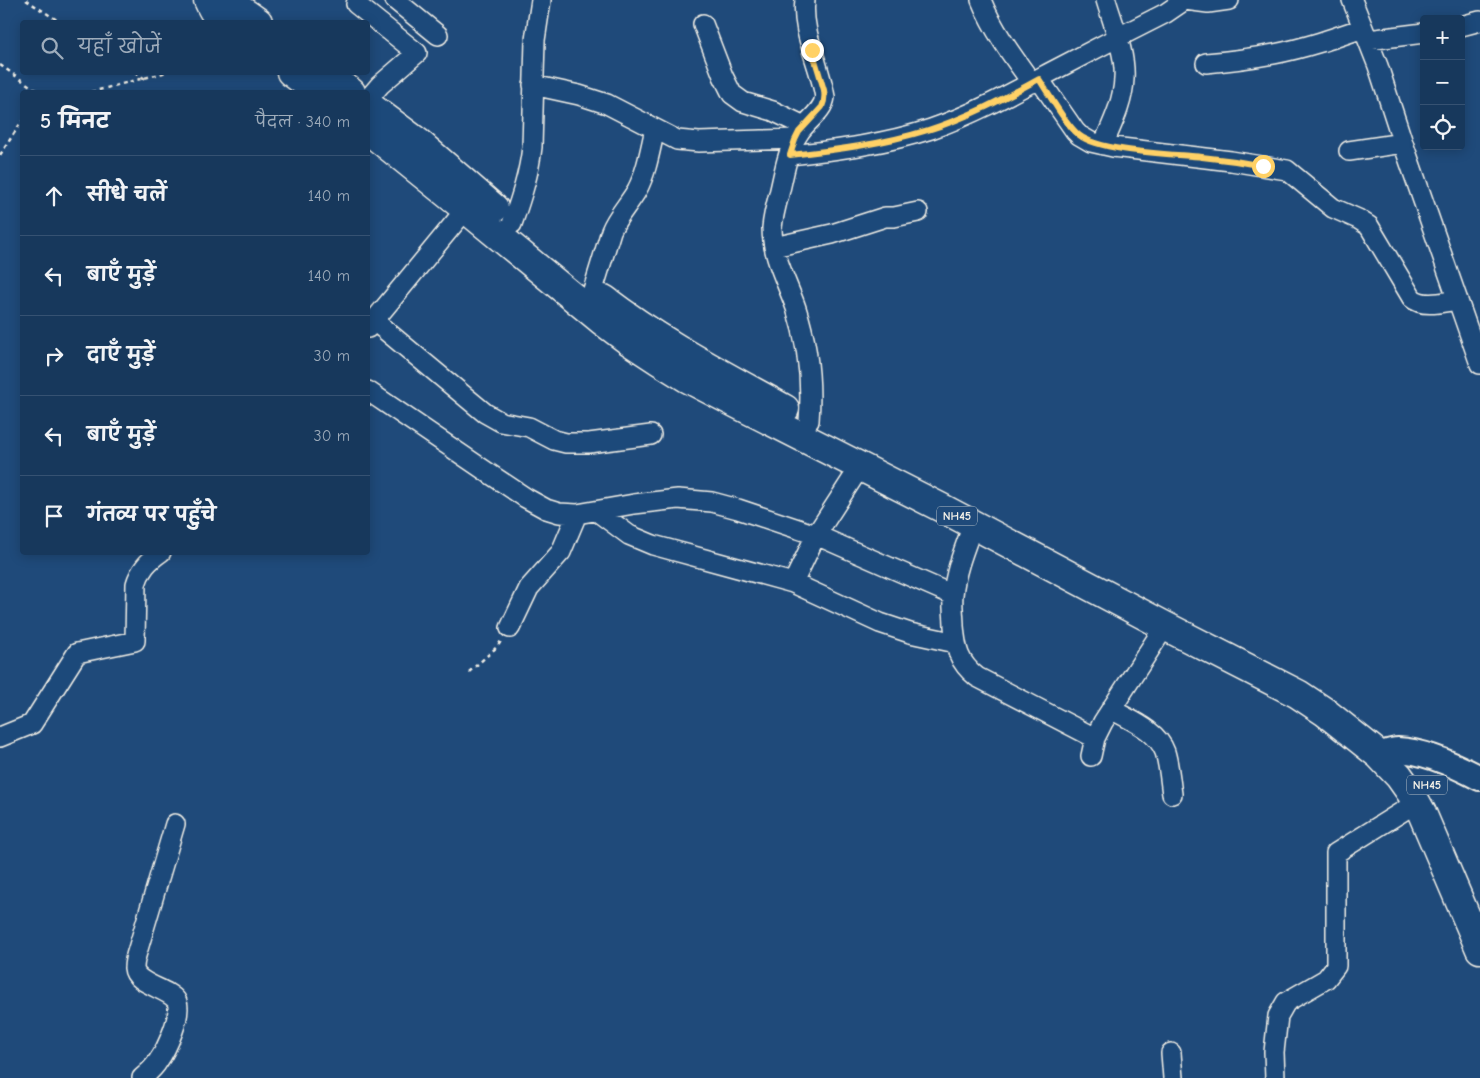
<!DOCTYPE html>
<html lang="hi">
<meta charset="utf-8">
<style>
:root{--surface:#17385c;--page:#203f62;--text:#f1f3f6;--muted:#9eacbb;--line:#365272}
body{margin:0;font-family:"Comic Neue","Playpen Sans Deva",sans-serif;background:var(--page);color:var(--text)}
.controls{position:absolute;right:15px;top:15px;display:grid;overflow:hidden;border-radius:5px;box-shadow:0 2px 12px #0003}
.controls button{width:45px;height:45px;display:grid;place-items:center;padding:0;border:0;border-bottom:1px solid var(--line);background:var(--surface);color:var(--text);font:25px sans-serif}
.stop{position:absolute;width:15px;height:15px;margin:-11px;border:4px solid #ffd166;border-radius:50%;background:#fff}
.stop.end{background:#ffd166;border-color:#fff;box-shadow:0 1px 5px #0008}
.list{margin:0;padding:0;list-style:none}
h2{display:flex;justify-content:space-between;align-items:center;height:65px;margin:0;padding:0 20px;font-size:21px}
h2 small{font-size:16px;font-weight:400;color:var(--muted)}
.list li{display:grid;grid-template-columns:32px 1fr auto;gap:15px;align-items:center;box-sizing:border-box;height:80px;padding:0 20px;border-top:1px solid var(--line)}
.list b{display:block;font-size:19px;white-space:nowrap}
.list em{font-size:16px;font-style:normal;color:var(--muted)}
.icon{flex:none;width:28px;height:28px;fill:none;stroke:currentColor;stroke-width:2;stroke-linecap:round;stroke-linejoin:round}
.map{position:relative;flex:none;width:1480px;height:1078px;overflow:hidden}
.search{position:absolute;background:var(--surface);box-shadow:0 2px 12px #0003;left:20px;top:20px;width:350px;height:55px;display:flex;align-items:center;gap:12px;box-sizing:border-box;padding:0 18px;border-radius:5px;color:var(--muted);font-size:19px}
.panel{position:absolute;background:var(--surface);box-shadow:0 2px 12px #0003;left:20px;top:90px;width:350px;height:465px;border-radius:5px}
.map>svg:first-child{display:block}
</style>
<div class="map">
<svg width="1480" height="1078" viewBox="0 0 1480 1078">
<rect width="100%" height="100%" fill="#1f4a7a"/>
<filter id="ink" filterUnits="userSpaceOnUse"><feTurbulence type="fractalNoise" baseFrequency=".02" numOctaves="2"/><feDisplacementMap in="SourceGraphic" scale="10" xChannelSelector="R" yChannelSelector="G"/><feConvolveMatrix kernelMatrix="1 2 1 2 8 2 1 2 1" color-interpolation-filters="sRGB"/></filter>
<g filter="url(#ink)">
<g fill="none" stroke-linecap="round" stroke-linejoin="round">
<defs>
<path id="minor" d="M 395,0 L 438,35
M 805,0 C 801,33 820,64 825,97 C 823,112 807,120 799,133 C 787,150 784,174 779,194 C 776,205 773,217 772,228 C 772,256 787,282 796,308 C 808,345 812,382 809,421
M 981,0 C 993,30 1013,57 1032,83
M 1185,0 L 1208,3 L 1229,0
M 1352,0 L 1378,66 L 1403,143 L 1480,364
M 356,4 L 417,53 L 380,85 L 368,99
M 703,24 L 723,76 L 732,94 L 743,102 L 773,111 L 804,126
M 1461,26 L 1480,21
M 1368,40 L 1424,33
M 1206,63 C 1229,61 1252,58 1274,54 C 1305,48 1334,38 1363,28
M 1039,79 L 1075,131 L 1079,135 L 1091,142 L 1113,147 L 1231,161 L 1287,170 L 1333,208 L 1358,219 L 1369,226 L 1412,298 C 1423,308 1444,302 1458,300
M 533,85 L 579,95 L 607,104 L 677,140 L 699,142 L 795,139
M 1103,145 C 1112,124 1123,103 1124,79 C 1126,54 1113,24 1106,0
M 1349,151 L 1403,143
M 790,155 C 837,150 885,144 931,129 C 974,114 1012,93 1051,72 C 1089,52 1128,32 1166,13 L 1185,0
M 512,224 C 521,198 529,174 532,147 L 535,40 L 541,0
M 774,247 L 832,234 L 885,217 L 894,217 L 918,212
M 593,290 L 611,231 C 617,216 629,204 637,190 C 647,171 650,150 655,129
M 373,320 L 485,413 L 501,422 L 529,427 L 554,440 L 566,443 L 589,443 L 651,435
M 368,328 L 466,209
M 368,391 L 493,476 L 526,498 L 546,509 L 559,513 L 577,514 L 634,504 L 678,499 L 712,502 L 738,509 L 816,535 L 953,595
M 598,512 L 629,535 L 653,545 L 793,583 L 880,623 L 910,633 L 956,643
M 973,525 C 965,547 955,571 953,595 C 952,605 954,616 954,626 C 956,649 958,662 977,677 L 1095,738
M 793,583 L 816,535 L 860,467
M 510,628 L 529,588 L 561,552 L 577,514
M 1111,709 C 1130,720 1157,730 1165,752 C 1169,765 1170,780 1172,794
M 0,737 L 32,724 L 77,653 L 135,641 L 136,584 C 140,570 148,561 161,552
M 1091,756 L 1095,738 L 1103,722 L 1165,626
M 1171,1053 L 1173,1078
M 142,1078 C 148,1073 154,1068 158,1061 C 166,1050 184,1012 176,1000 C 167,988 135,984 134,968 C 134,962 136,955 138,949 L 175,824
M 1275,1078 L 1274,1052 L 1278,1016 L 1286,1002 L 1326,979 L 1336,966 L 1336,853 L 1416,803"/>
<path id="major" d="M 1379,755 C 1385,753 1392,750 1398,750 C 1424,751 1457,766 1480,778"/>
<path id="highway" d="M 208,0 C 212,9 216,17 224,22
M 227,0 L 258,22
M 291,72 L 318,92
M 325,72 L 351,92
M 368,105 L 419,143 L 494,208
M 368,130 L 461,205 L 601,320 L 629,341 L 658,360 L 687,378 L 737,404 L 940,507 L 1165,626 L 1298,694 L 1325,712 L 1379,755 L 1399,776 L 1411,793 L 1422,813 L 1480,949
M 604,299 C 660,342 724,375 785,409"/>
</defs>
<use href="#minor" stroke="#f4f1e8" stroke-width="22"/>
<use href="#major" stroke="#f4f1e8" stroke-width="28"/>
<use href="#highway" stroke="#f4f1e8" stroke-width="31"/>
<path stroke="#f4f1e8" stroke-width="2.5" stroke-dasharray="4 4" stroke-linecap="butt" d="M 26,0 L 60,22
M 0,65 L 39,92
M 135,72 L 145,79
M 91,92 L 167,72
M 0,155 L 22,121
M 469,672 L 498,646 L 502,639"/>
<use href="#minor" stroke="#1f4a7a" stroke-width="19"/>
<use href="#major" stroke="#1f4a7a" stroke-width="24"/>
<use href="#highway" stroke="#1f4a7a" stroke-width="28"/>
</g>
</g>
<g fill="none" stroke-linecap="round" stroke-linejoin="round" filter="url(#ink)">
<path stroke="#ffd166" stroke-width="6" d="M 812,50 L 824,90 C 825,97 825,101 822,107 L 799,132 L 795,140 L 790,155 C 837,150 883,144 928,130 C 967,118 1003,99 1039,79 C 1049,94 1065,124 1079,135 C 1100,152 1173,154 1202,157 C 1223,159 1243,162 1263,166"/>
</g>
<g text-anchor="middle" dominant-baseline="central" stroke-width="4.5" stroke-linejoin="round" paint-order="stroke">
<g fill="#1f4a7a" stroke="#b4bfc7" stroke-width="1">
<rect x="937" y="506.5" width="40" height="19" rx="4"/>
<rect x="1407" y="775.5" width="40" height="19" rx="4"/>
</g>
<g font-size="12" font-weight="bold" fill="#f4f1e8">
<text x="957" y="516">NH45</text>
<text x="1427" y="785">NH45</text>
</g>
</g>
</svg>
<div class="controls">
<button>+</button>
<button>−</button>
<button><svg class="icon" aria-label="locate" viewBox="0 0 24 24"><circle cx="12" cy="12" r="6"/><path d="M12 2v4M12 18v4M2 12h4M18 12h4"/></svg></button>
</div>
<div class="stop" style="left:1263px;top:166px"></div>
<div class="stop end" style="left:812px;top:50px"></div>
<div class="search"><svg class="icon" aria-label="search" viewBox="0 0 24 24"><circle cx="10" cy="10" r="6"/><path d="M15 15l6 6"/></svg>यहाँ खोजें</div>
<section class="panel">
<h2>5 मिनट<small>पैदल · 340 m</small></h2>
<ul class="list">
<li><svg class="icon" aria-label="ahead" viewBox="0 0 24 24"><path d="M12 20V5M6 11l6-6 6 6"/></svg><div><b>सीधे चलें</b></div><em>140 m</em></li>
<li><svg class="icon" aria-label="left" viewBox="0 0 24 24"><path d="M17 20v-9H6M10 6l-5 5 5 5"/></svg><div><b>बाएँ मुड़ें</b></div><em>140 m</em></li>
<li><svg class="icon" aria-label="right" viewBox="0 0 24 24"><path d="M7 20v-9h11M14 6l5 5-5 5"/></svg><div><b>दाएँ मुड़ें</b></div><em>30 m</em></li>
<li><svg class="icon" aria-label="left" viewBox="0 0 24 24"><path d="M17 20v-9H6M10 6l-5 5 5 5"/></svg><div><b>बाएँ मुड़ें</b></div><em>30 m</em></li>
<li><svg class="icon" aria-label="arrive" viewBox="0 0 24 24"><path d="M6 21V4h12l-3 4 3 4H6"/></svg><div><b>गंतव्य पर पहुँचे</b></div></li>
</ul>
</section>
</div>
